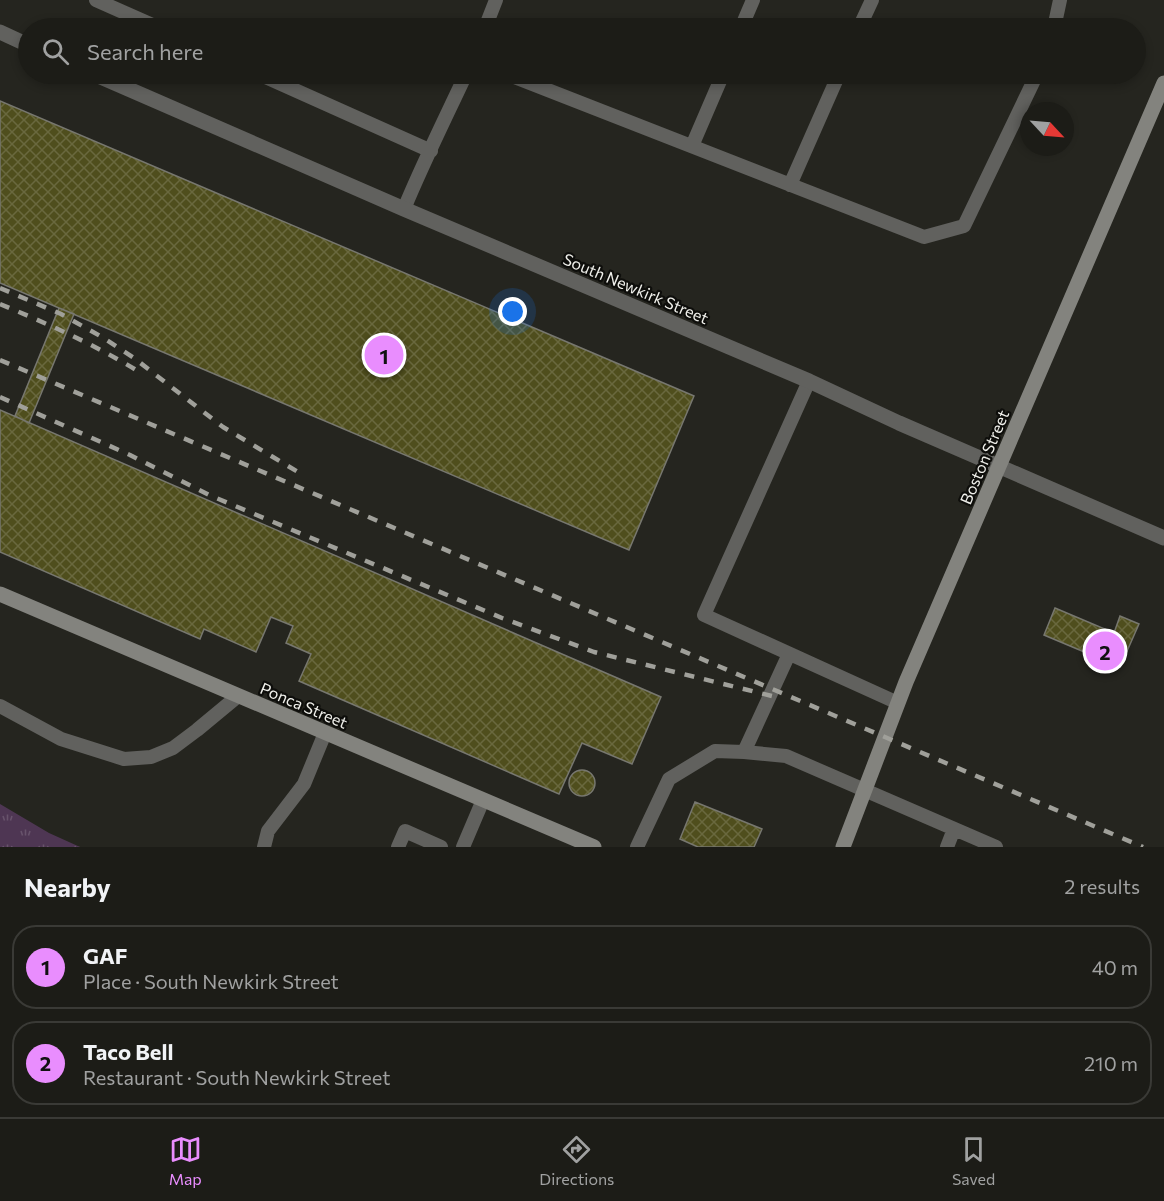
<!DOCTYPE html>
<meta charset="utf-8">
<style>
:root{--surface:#1c1c17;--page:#252520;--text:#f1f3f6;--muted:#a0a1a1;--line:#3a3a36;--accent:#e98dfe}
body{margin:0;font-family:Commissioner,sans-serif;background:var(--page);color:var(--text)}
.compass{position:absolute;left:1020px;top:102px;width:54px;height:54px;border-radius:50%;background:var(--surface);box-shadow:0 3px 9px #0003;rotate:116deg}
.you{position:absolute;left:513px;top:312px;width:21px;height:21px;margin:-15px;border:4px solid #fff;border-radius:50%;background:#1a73e8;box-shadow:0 0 0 9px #1a73e833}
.badge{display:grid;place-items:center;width:39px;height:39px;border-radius:50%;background:var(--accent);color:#111;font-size:20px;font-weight:700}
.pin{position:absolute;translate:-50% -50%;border:3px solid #fff;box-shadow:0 2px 6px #0006}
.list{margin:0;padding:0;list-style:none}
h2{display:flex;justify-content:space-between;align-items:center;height:78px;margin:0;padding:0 24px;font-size:26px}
h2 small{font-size:20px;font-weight:400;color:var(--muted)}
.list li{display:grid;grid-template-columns:39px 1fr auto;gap:18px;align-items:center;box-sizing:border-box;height:84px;margin:0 12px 12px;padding:0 12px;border:2px solid var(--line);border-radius:24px}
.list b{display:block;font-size:22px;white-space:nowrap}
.list p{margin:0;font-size:20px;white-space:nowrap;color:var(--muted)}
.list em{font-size:20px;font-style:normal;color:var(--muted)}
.icon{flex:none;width:33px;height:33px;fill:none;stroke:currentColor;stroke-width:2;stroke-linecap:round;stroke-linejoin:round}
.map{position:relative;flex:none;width:1164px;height:847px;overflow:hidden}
.search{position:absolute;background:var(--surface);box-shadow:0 3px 9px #0003;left:18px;right:18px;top:18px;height:66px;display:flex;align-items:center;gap:15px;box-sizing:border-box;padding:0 21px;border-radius:33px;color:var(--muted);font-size:22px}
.sheet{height:270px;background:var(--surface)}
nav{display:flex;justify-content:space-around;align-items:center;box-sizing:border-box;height:84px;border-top:2px solid var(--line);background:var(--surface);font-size:16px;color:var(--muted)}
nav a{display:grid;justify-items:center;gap:3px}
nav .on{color:var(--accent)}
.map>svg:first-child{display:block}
</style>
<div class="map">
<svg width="1164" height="847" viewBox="0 0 1164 847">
<defs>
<pattern id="grass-tufts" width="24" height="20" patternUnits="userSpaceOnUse" patternTransform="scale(1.5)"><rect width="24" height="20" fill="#4e3653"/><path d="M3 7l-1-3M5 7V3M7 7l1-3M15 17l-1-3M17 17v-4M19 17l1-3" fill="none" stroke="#68536c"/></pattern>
<pattern id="building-cross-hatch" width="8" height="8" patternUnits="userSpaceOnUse" patternTransform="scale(1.5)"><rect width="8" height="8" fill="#4f4e1d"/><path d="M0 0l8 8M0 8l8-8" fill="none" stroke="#69683e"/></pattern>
</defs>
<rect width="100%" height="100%" fill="#25251f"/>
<path fill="url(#grass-tufts)" d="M 0,804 L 49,833 L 80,847 L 0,847 Z"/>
<path fill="url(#building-cross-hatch)" stroke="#77776f" stroke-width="1.5" d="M 0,101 L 694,396 L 629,550 L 0,283 Z
M 59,308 L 74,314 L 29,423 L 15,416 Z
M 0,410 L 661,697 L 632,764 L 582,743 L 559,794 L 299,681 L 311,654 L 286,643 L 293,626 L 271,617 L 256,652 L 204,629 L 200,639 L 0,552 Z
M 1055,608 L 1114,633 L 1120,616 L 1139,624 L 1120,667 L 1044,635 Z
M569 783a13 13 0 1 1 26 0a13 13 0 1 1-26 0Z
M 695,802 L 762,829 L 754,847 L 698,847 L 680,839 Z"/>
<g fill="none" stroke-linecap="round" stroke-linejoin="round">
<path stroke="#61615e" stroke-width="14" d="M 96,0 L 159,28
M 485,28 L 496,0
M 741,28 L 753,0
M 859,28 L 872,0
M 1054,28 L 1060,0
M 259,74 L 431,151
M 507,74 L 924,237 L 964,226 L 1037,74
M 692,146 L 723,74
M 790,185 L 839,74
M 404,209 C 423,163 445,119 466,74
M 809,381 L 704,615 L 898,703
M 0,706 L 61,739 L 124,759 L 151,757 L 173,748 L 197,730 L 238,696
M 744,752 L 789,654
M 264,847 L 268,831 L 304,784 L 325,733
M 398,847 L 405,831 L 441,847
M 463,847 L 483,800
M 637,847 L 669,779 L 715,751 L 744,752 L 786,756 L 996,847
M 947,847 L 954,829"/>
<path stroke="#61615e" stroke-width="15" d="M 0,32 L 28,45
M 94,74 L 404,209 L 809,381 L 899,423 L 1164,538"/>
<path stroke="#83837e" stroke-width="15" d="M 0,594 L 594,847
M 843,847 L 906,682 L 1164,83"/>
<path stroke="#a0a09a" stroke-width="4.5" stroke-dasharray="10 10" stroke-linecap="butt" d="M 0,288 L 61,314 L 102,337 L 134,358 L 223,427 L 303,475
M 0,304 C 48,324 96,345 141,373
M 0,360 L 1143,847
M 0,397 L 130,455 L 209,495 L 502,618 L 594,652 L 772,696"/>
</g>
<g text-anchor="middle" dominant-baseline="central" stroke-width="4.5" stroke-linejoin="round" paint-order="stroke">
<g font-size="16" fill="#f0f0eb" stroke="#0e0e0b">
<text transform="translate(636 288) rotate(23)">South Newkirk Street</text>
<text transform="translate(984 457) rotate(-67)">Boston Street</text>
<text transform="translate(304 705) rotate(23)">Ponca Street</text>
</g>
</g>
</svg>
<svg class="compass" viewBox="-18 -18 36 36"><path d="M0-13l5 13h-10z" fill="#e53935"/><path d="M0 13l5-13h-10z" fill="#a0a1a1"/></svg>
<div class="you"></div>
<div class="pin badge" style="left:384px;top:355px">1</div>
<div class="pin badge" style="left:1105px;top:651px">2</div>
<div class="search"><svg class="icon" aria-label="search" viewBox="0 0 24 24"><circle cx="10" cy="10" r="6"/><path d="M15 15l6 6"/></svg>Search here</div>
</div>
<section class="sheet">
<h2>Nearby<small>2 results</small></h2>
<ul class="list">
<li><span class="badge">1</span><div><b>GAF</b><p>Place · South Newkirk Street</p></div><em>40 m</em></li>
<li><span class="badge">2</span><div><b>Taco Bell</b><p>Restaurant · South Newkirk Street</p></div><em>210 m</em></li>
</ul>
</section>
<nav>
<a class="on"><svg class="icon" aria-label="map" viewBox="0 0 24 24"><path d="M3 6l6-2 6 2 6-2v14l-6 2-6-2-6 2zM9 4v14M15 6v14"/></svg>Map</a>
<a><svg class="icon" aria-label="directions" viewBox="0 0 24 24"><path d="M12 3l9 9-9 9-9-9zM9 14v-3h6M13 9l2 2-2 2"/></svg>Directions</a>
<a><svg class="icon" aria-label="saved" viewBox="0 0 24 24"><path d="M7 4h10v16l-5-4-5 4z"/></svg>Saved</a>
</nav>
